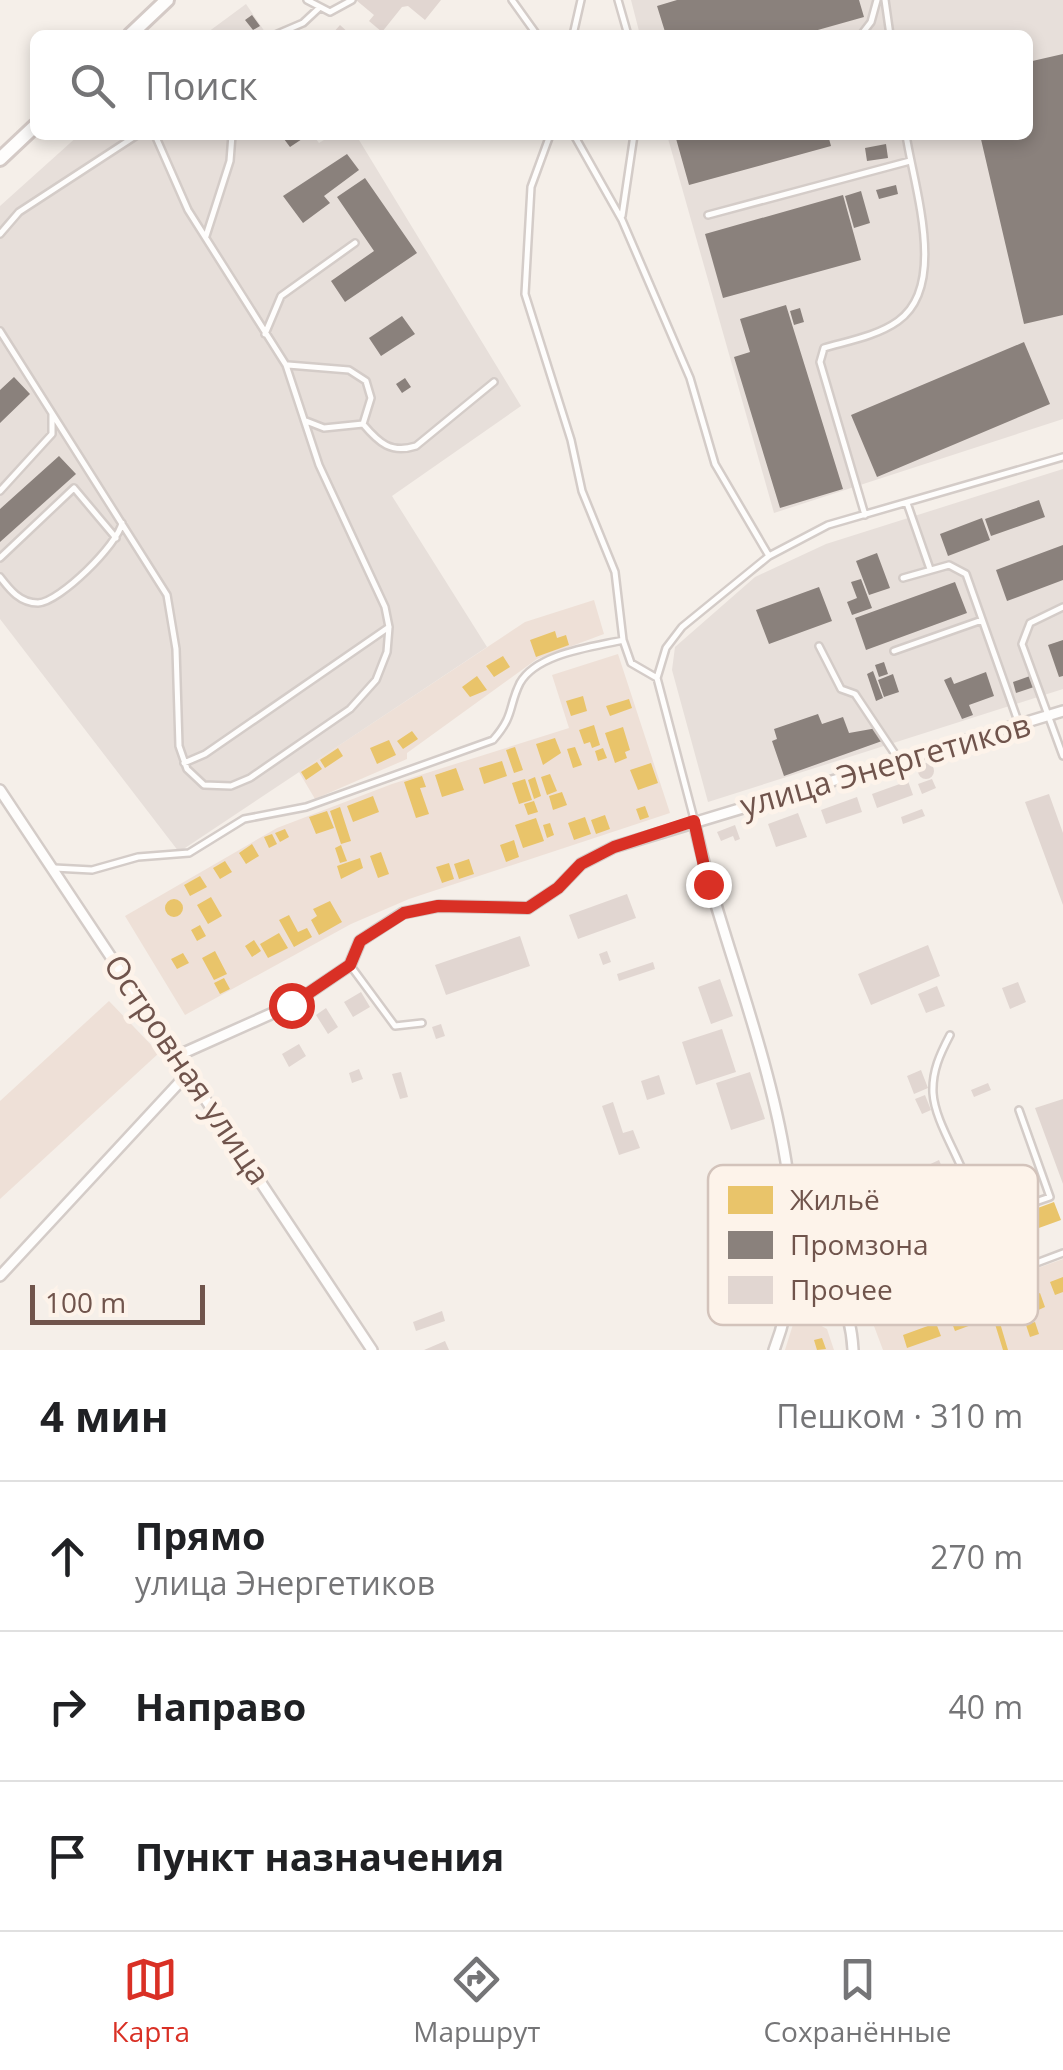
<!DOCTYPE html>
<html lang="ru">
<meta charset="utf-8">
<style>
:root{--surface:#fff;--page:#f6f6f6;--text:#202124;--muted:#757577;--line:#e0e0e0;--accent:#d93025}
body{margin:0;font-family:"Open Sans",sans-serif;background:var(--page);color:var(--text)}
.scale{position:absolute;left:30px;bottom:25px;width:175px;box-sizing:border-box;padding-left:10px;border:5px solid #70544c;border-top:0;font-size:28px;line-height:35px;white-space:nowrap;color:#70544c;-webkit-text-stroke:8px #fdf3ea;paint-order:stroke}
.stop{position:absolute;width:30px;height:30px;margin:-22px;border:8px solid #d93025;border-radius:50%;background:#fff}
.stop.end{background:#d93025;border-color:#fff;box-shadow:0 2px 10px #0008}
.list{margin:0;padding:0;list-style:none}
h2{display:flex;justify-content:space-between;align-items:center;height:130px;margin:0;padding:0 40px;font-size:42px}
h2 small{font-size:32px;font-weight:400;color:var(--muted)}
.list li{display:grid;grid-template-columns:65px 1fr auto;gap:30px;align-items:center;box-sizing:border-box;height:150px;padding:0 40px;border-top:2px solid var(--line)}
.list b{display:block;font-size:38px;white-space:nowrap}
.list p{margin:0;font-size:32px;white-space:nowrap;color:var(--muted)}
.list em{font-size:32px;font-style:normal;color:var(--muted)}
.icon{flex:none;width:55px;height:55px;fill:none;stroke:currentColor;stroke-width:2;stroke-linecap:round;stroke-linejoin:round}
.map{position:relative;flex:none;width:1063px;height:1350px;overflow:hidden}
.search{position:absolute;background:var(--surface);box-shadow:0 5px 15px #0003;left:30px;right:30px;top:30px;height:110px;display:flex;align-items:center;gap:25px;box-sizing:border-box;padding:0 35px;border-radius:15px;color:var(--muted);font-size:38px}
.sheet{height:580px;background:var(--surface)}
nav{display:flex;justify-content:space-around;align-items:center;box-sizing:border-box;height:140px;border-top:2px solid var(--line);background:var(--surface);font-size:28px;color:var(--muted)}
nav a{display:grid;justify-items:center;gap:5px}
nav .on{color:var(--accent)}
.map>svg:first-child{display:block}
</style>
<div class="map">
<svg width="1063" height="1350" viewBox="0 0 1063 1350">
<rect width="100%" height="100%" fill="#f5efe9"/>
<path fill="#eee0d7" d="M 594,600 L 604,634 L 537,659 L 407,753 L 407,759 L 315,799 L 299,772 L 525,622 Z
M 618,654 L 670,813 L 409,899 L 351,924 L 185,1015 L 125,916 L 277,828 L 392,784 L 569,728 L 552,675 Z
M 109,1001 L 159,1053 L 0,1199 L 0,1101 Z
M 1063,1259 L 1063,1350 L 883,1350 L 874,1326 L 885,1316 L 921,1299 L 957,1297 Z
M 801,1315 L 827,1329 L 834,1350 L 785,1350 L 795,1318 Z"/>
<path fill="#e7dfda" d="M 631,0 L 1063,0 L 1063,419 L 774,513 L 667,135 L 1028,135 L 1028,35 L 640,35 Z
M 246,4 L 267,35 L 204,35 Z
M 79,135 L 313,135 L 319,143 L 332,135 L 356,135 L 521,406 L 392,496 L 487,647 L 179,852 L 0,619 L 0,206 Z
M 1063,469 L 1063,689 L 708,802 L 672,670 L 675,647 L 755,577 L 826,544 Z"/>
<path fill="#e9c46a" d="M 555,631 L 557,638 L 566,635 L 569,645 L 536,657 L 530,640 Z
M 503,656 L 510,667 L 494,677 L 486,666 Z
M 477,676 L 487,690 L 470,697 L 462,687 Z
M 583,696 L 587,711 L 571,716 L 566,701 Z
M 629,699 L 632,708 L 610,716 L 606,706 Z
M 594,725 L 600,745 L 592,748 L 590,742 L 584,744 L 579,730 Z
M 623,727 L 630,750 L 625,752 L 627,758 L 615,763 L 605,733 Z
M 412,731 L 418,739 L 403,749 L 397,741 Z
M 555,738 L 561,753 L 543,765 L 536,744 Z
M 389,740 L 396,755 L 377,764 L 370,748 Z
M 515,747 L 523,770 L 514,773 L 506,750 Z
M 575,747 L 582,765 L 573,768 L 567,749 Z
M 338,748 L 343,756 L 325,768 L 320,760 Z
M 603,748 L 607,758 L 598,761 L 595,751 Z
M 502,761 L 507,776 L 484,784 L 479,768 Z
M 317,762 L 322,769 L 306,780 L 301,772 Z
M 651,763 L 658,783 L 638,790 L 630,770 Z
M 456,768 L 464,790 L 442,797 L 435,775 Z
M 550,774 L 557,791 L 547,795 L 541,777 Z
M 422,776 L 426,787 L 420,788 L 429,814 L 416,818 L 404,782 Z
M 535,777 L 541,796 L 534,799 L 528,780 Z
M 525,779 L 532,800 L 519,804 L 512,783 Z
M 562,792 L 567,805 L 553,810 L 549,796 Z
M 373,796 L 379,812 L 353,822 L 347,806 Z
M 534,801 L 538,812 L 528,815 L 524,804 Z
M 645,806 L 649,817 L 640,820 L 636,809 Z
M 340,807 L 351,841 L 341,844 L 330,811 Z
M 327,811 L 334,828 L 316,834 L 309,817 Z
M 605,815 L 610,829 L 596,834 L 591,820 Z
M 585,817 L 591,834 L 574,840 L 568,823 Z
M 536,818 L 544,841 L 523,848 L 515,825 Z
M 550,823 L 554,835 L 547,838 L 543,825 Z
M 285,829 L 289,837 L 280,842 L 275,833 Z
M 272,834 L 277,844 L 269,848 L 264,837 Z
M 514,840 L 519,857 L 506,862 L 500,845 Z
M 252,844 L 259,856 L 246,864 L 239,853 Z
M 341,845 L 347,861 L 340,863 L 335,848 Z
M 381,852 L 389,874 L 378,878 L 370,856 Z
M 360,858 L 363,868 L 341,879 L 337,866 Z
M 469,859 L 474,874 L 459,879 L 454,864 Z
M 225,861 L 232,872 L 220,879 L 213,868 Z
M 449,863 L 454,879 L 442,883 L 436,867 Z
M 200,876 L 207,887 L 190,896 L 184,885 Z
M 211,897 L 222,916 L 208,924 L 197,905 Z
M165 908a9 9 0 1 1 18 0a9 9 0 1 1-18 0Z
M 330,901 L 342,922 L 319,935 L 311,920 L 317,916 L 313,909 Z
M 289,915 L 298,932 L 307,928 L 312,937 L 294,947 L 279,920 Z
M 200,925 L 206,936 L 197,941 L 191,930 Z
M 279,933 L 288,948 L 268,958 L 260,944 Z
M 254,940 L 261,951 L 252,957 L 245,946 Z
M 215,951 L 227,974 L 214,980 L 202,958 Z
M 183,953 L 189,963 L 177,969 L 171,959 Z
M 224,978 L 230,989 L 220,994 L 214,983 Z
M 1054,1202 L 1061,1220 L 1014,1237 L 1008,1219 Z
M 1063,1277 L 1063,1292 L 1055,1295 L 1050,1282 Z
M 1030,1288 L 1032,1296 L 1040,1293 L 1045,1307 L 1034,1312 L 1031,1304 L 1006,1313 L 1001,1299 Z
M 985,1297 L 993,1317 L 955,1331 L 950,1318 L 978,1308 L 976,1301 Z
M 1035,1322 L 1039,1334 L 1030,1337 L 1026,1325 Z
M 936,1323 L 941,1336 L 907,1348 L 903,1335 Z
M 1000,1323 L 1008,1350 L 1003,1350 L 995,1324 Z
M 822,1338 L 826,1349 L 817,1350 L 814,1340 Z"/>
<path fill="#8a817c" d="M 677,0 L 859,0 L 864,17 L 800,35 L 666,35 L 657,6 Z
M 252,15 L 260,26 L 253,30 L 245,20 Z
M 1063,54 L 1063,315 L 1024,324 L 980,135 L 1028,135 L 1028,62 Z
M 281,135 L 308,135 L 290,147 Z
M 675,135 L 828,135 L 831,146 L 689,185 Z
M 886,144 L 888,158 L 867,161 L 865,148 Z
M 347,154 L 359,170 L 324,196 L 330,203 L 303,223 L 283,196 Z
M 365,178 L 417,253 L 345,302 L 331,281 L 374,251 L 337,197 Z
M 896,185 L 898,194 L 879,199 L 876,190 Z
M 861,191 L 870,223 L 854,228 L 845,196 Z
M 843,195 L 861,260 L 723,298 L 705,234 Z
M 786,305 L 843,489 L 780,508 L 734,357 L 750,352 L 740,319 Z
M 800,308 L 804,322 L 794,325 L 790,311 Z
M 402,316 L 415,334 L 381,356 L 369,338 Z
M 1024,342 L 1050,404 L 877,477 L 851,415 Z
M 14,377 L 30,394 L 0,423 L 0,390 Z
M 405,378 L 411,387 L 402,393 L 396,384 Z
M 59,456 L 76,474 L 0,542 L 0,509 Z
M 1039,500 L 1045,517 L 991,536 L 985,519 Z
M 982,518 L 990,540 L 948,556 L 940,534 Z
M 1063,545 L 1063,580 L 1007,601 L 996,570 Z
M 877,553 L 890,588 L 869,595 L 856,561 Z
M 861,579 L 872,608 L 852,615 L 847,602 L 857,598 L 851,582 Z
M 955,582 L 967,613 L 866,650 L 855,618 Z
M 819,587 L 832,621 L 769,644 L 756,610 Z
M 1063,640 L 1063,676 L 1059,677 L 1048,645 Z
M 884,662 L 888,674 L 879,677 L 875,665 Z
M 873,671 L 883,698 L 876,701 L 867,674 Z
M 986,672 L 994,696 L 969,705 L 973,715 L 962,719 L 944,680 L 951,677 L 954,684 Z
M 893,674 L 899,692 L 884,697 L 878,680 Z
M 1030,676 L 1034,687 L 1016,693 L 1013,682 Z
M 818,714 L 822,724 L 843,717 L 849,733 L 877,728 L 882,741 L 784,776 L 772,741 L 777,739 L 774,729 Z"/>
<path fill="#e1d6d1" d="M 356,0 L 441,0 L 425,20 L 408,6 L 402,7 L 382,32 L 369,21 L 374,15 Z
M 340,25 L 351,35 L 333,33 Z
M918 771a8 8 0 1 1 16 0a8 8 0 1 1-16 0Z
M 932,779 L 936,788 L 922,794 L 918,784 Z
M 908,781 L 913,795 L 877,808 L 872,794 Z
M 1049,794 L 1063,833 L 1063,905 L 1025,802 Z
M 857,797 L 862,812 L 826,824 L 821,810 Z
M 922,809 L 925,816 L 903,824 L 901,817 Z
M 798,813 L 807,837 L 776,847 L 768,824 Z
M 735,825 L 740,839 L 735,841 L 733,836 L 721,841 L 717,832 Z
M 627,894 L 636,918 L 578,939 L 569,915 Z
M 520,936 L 530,966 L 446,995 L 435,965 Z
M 928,945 L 940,976 L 871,1005 L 858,974 Z
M 607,951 L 611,962 L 603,965 L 599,954 Z
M 653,962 L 655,969 L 619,981 L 617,974 Z
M 720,979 L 733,1016 L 711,1024 L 698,987 Z
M 1018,982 L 1026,1002 L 1010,1009 L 1002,988 Z
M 937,986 L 945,1006 L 926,1013 L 918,994 Z
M 361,992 L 370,1007 L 353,1017 L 344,1002 Z
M 326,1008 L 338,1027 L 328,1034 L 316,1015 Z
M 441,1024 L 445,1036 L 436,1039 L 432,1027 Z
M 722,1029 L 736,1072 L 696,1085 L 682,1042 Z
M 299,1044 L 306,1056 L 289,1067 L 282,1054 Z
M 359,1069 L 363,1079 L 352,1083 L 349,1073 Z
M 921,1070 L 928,1088 L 914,1094 L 907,1076 Z
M 401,1072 L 408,1097 L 400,1099 L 392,1074 Z
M 750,1072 L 765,1119 L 731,1130 L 716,1083 Z
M 659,1075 L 665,1094 L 647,1100 L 641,1081 Z
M 988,1083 L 991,1090 L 974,1097 L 971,1090 Z
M 925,1095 L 931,1110 L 922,1114 L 915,1099 Z
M 1063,1099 L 1063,1184 L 1035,1108 Z
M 613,1102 L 623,1133 L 633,1130 L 640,1148 L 619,1155 L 602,1106 Z
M 939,1160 L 957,1201 L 941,1208 L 922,1168 Z
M 442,1311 L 445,1321 L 416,1331 L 413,1322 Z
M 445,1341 L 449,1350 L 424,1350 Z"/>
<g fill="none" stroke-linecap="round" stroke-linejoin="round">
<defs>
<path id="lane" d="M 307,0 L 330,12 L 352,0
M 512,0 L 537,35
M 618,0 L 628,35
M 885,0 L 890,35
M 275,35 L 303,23 L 318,9
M 573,35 L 581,0
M 861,35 L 871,22 L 877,0
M 550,135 L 531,187 L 525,294 L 571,440 L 582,491 L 615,572 L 623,640 L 631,663 L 657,678
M 574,135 L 622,220 L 690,378 L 715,464 L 769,556
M 708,215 L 910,161
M 622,216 L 634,135
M 0,234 L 19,212 L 137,135
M 206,236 L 230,161 L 232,135
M 0,331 L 167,595 L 176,649 L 179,746 L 187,769 L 204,785 L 231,786 L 250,778 L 350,709 L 376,680 L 387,652 L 389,627 L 385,607 L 319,465 L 286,365 L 188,210 L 155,135
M 265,334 L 281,296 L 355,243
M 288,365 L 349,370 L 366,381 L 371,398 L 363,424
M 306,421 L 324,428 L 363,424 C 379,443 391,454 416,446 L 494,382
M 0,491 L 52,434 L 52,414
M 907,503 L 930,569
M 865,515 L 820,362 L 824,348 C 848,341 877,336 898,321 C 948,286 914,187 906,135
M 0,558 L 74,488 L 116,538
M 0,577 C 10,590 20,603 38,603 C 60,602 118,544 122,523
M 903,578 L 949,565 L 966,574 L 1019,724
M 1063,607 L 1030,623 L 1022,644 L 1063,756
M 819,646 L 841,689 L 855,694 L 899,760
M 894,651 L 982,620
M 184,763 L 205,754 L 389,627
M 694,819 L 657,678 L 666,648 L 682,627 L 769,556 L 828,525 L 1063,457
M 54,868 L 92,870 L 138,857 L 189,853 L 244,819 L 306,807 L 493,740 C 515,715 508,707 520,683 C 537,653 593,647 623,640
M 350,965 L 395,1026 L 422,1023
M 974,1223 L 1050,1197 L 1019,1110
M 902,1280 C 919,1271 941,1262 955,1250 C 1006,1208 936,1142 933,1093 C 932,1071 940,1054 950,1035
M 839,1291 L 902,1280 L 957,1293 L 1063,1253"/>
<path id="street" d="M 0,790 L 372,1350
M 694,821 C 727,978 836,1190 774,1350
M 179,1055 L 291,1005 L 350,965 L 360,941 L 403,913 L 439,906 L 528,908 L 558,888 L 581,864 L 614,847 L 1063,711
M 790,1235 C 826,1275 850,1294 853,1350
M 0,1276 L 190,1071"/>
<path id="secondary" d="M 130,35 L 167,0
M 0,159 L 35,126"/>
</defs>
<use href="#lane" stroke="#d4ccc8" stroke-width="10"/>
<use href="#street" stroke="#d4ccc8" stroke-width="14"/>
<use href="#secondary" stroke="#d4cac6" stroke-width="18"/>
<use href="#lane" stroke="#fefdfc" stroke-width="5"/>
<use href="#street" stroke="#fefdfc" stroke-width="9"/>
<use href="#secondary" stroke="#fefdfc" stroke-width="12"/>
</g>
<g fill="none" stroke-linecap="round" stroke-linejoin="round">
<path stroke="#d93025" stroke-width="12" d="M 291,1005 L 350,965 L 360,941 L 404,913 L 438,906 L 528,908 L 558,888 L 581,864 L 614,847 L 694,821 L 708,884"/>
</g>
<g text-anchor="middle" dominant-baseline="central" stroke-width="10" stroke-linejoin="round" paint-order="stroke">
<g font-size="32" fill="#70544c" stroke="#fdf3ea">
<text transform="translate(885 764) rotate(-16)">улица Энергетиков</text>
<text transform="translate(188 1069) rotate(56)">Островная улица</text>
</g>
</g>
<rect x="708" y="1165" width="330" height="160" rx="15" fill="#fdf3ea" stroke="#d3c3bb" stroke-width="2.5"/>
<rect x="728" y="1186" width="45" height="28" fill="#e9c46a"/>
<rect x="728" y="1231" width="45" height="28" fill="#8a817c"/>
<rect x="728" y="1276" width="45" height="28" fill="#e1d6d1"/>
<g font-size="28" fill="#70544c">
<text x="790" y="1210">Жильё</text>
<text x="790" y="1255">Промзона</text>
<text x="790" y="1300">Прочее</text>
</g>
</svg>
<div class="scale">100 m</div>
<div class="stop" style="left:291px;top:1005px"></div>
<div class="stop end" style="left:708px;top:884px"></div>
<div class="search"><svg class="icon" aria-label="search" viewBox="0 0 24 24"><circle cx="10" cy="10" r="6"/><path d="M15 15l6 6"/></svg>Поиск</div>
</div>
<section class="sheet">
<h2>4 мин<small>Пешком · 310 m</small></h2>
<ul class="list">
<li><svg class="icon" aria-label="ahead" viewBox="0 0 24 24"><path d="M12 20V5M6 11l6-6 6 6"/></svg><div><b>Прямо</b><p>улица Энергетиков</p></div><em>270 m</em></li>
<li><svg class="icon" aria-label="right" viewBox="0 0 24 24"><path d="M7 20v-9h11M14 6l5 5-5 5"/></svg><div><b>Направо</b></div><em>40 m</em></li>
<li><svg class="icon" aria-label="arrive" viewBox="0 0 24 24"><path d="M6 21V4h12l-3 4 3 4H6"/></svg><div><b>Пункт назначения</b></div></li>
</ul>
</section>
<nav>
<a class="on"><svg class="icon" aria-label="map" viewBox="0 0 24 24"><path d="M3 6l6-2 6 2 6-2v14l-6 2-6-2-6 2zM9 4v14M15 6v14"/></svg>Карта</a>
<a><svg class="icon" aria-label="directions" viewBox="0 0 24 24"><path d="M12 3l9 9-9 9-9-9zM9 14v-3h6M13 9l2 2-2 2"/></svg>Маршрут</a>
<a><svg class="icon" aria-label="saved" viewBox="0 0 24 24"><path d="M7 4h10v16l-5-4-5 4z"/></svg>Сохранённые</a>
</nav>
